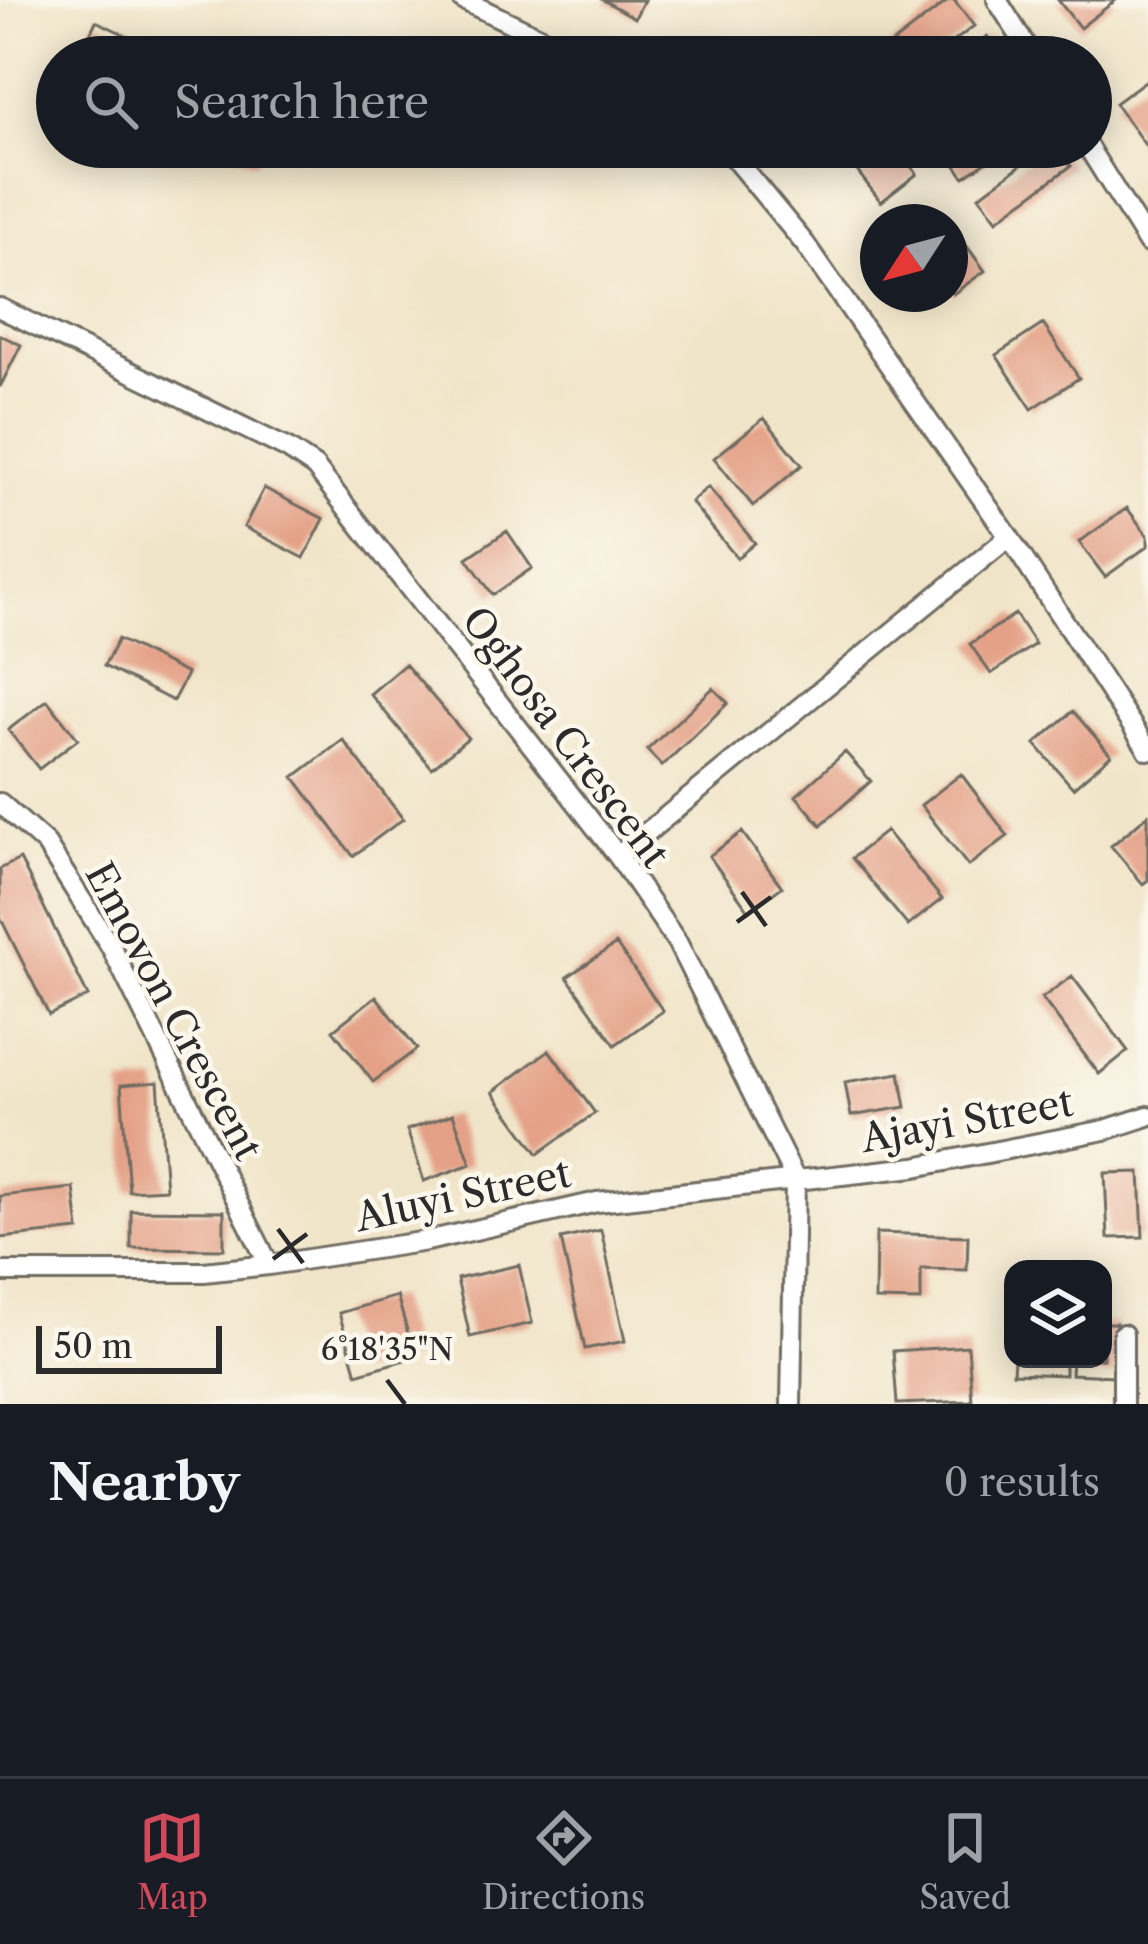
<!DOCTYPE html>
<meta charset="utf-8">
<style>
:root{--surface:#171b24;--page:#242831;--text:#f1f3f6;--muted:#9ea1a6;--line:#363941;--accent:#d1495b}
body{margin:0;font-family:"Libre Caslon Text",serif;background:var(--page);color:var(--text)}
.controls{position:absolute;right:36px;bottom:36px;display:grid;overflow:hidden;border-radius:24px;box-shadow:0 6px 30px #0003}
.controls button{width:108px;height:108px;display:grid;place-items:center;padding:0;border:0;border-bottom:3px solid var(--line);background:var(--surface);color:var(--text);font:60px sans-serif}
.compass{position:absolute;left:860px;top:204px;width:108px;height:108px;border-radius:50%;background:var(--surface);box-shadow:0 6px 30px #0003;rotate:234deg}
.scale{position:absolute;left:36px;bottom:30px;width:186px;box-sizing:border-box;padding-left:12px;border:6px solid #2b2b2b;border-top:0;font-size:33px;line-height:42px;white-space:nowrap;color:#2b2b2b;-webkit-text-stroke:9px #fbf7ec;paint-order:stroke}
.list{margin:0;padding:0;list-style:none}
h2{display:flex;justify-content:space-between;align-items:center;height:156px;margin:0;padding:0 48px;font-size:51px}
h2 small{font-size:39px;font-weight:400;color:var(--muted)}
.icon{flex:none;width:66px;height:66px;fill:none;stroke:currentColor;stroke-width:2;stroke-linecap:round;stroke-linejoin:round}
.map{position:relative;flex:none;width:1148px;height:1404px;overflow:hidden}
.search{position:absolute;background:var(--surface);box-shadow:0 6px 30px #0003;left:36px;right:36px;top:36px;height:132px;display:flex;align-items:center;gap:30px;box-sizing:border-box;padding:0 42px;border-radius:66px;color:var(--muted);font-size:45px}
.sheet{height:372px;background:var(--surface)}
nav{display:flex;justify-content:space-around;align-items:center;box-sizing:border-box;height:168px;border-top:3px solid var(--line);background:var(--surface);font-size:33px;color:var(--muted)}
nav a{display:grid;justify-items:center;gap:6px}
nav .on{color:var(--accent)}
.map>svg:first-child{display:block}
</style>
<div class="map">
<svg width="1148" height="1404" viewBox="0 0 1148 1404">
<rect width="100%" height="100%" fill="#fbf7ec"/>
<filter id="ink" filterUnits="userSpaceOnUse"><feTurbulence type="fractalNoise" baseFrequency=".00833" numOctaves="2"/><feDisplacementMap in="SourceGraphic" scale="24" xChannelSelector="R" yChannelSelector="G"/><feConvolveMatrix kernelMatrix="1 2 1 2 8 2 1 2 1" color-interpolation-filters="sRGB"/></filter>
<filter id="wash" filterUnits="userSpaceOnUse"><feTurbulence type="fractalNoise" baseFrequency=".004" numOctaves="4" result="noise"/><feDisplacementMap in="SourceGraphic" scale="48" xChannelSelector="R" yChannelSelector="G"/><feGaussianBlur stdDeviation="2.7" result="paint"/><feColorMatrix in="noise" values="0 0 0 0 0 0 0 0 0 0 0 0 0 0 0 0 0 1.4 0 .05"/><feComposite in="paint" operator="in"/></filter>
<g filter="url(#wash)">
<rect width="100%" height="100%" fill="#f1e5c9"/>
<g id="blocks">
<path fill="#e4a187" d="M 603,0 L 644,0 L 635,18 Z
M 949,0 L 954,0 L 974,26 L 934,57 L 899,57 L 890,45 Z
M 1058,0 L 1116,0 L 1080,28 Z
M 96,21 L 172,57 L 79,57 Z
M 987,36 L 1003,57 L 959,57 Z
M 1148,79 L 1148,149 L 1115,103 Z
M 220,147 L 262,147 L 255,163 Z
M 860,147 L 896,147 L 917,174 L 881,202 L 847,158 Z
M 943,147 L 1008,147 L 964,177 Z
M 1046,147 L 1057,147 L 1071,166 L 997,220 L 979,196 Z
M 950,223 L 985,271 L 953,294 L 950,290 Z
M 1043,324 L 1079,378 L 1032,409 L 996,355 Z
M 0,335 L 21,345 L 0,387 Z
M 764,418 L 802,465 L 753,506 L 714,458 Z
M 708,487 L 755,543 L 737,558 L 691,502 Z
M 264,488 L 324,519 L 304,558 L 244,527 Z
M 1127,508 L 1148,536 L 1148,546 L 1105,577 L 1079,542 Z
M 507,531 L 532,568 L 493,595 L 467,558 Z
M 1015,614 L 1035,644 L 991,674 L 970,644 Z
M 118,639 L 187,674 L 173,701 L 104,666 Z
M 405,664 L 468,738 L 432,768 L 370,694 Z
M 713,688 L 728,703 L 662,766 L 647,750 Z
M 47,700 L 78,739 L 39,769 L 8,730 Z
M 1073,711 L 1111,755 L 1073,788 L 1035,744 Z
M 343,740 L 403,819 L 353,856 L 294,777 Z
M 845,752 L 871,781 L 821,825 L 796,796 Z
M 961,774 L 1008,836 L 968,866 L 921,805 Z
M 1148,815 L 1148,880 L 1143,884 L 1111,846 Z
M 886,831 L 942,899 L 908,926 L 852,858 Z
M 742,832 L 782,887 L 749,911 L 709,856 Z
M 20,859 L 88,996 L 49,1015 L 0,917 L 0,869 Z
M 616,944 L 663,1011 L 615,1045 L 567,977 Z
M 1072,976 L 1128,1051 L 1099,1074 L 1042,998 Z
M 376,996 L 417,1049 L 373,1082 L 333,1030 Z
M 549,1050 L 595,1113 L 538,1154 L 493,1092 Z
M 900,1073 L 906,1107 L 851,1116 L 845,1082 Z
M 158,1082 L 166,1189 L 129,1191 L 121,1085 Z
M 453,1114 L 471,1164 L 424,1181 L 407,1130 Z
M 1140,1172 L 1143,1237 L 1108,1238 L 1105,1173 Z
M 74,1188 L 79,1230 L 0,1238 L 0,1196 Z
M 131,1210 L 224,1211 L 224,1249 L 131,1248 Z
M 601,1230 L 625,1341 L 585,1349 L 561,1239 Z
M 876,1233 L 968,1236 L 967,1270 L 921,1269 L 921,1301 L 875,1300 Z
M 519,1265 L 532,1323 L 470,1337 L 457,1279 Z
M 397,1296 L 415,1357 L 357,1374 L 339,1313 Z
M 1103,1323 L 1116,1323 L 1114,1376 L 1071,1374 L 1072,1359 L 1103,1359 Z
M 968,1346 L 972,1401 L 897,1404 L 893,1351 Z
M 1014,1359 L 1065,1359 L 1065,1375 L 1013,1373 Z"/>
</g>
</g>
<g filter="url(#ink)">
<use href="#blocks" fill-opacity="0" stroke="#706c62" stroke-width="3"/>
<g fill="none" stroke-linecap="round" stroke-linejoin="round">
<defs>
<path id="street" d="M 463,0 L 581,57
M 997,0 L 1033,57
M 725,147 L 805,244 L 1009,537 L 1148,750
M 1088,147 L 1148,243
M 0,308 L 288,449 L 315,467 L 618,856 L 677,942 L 795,1179 L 791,1404
M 0,803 L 46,844 L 111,947 L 269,1265
M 618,856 L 1009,537
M 0,1272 L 204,1272 L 269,1265 L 427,1241 L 597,1202 L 915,1167 L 1105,1130 L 1148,1116
M 1123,1404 L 1123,1334"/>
</defs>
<use href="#street" stroke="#706c62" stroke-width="24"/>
<use href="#street" stroke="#fff" stroke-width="18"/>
</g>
</g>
<path fill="none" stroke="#2b2b2b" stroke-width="4.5" d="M 742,892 L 766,926M 737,922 L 771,897M 278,1229 L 303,1263M 273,1259 L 307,1234M 387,1380 L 405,1404"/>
<g text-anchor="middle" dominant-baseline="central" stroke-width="9" stroke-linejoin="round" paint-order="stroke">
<g font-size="39" fill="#2b2b2b" stroke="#fbf7ec">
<text transform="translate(566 737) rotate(53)">Oghosa Crescent</text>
<text transform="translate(174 1011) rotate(62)">Emovon Crescent</text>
<text transform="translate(967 1120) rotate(-10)">Ajayi Street</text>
<text transform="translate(463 1195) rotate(-12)">Aluyi Street</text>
</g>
</g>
<g font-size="30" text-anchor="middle" fill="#2b2b2b" stroke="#fbf7ec" stroke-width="9" stroke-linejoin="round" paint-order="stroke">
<text x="387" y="1360">6°18'35"N</text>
</g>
</svg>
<div class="controls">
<button><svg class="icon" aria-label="layers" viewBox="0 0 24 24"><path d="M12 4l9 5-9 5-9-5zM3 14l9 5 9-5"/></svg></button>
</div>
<svg class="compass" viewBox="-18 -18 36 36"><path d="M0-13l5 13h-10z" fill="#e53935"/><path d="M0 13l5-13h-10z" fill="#9ea1a6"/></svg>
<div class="scale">50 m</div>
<div class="search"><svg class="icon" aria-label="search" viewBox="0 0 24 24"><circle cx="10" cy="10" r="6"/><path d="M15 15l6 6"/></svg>Search here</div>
</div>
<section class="sheet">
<h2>Nearby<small>0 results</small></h2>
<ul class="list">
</ul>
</section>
<nav>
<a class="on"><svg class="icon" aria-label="map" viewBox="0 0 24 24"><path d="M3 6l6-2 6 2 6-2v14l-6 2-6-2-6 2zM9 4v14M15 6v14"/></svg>Map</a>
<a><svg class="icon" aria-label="directions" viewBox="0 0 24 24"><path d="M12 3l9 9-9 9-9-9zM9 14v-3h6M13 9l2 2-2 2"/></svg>Directions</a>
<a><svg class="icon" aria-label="saved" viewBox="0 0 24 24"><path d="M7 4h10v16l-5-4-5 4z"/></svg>Saved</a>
</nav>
